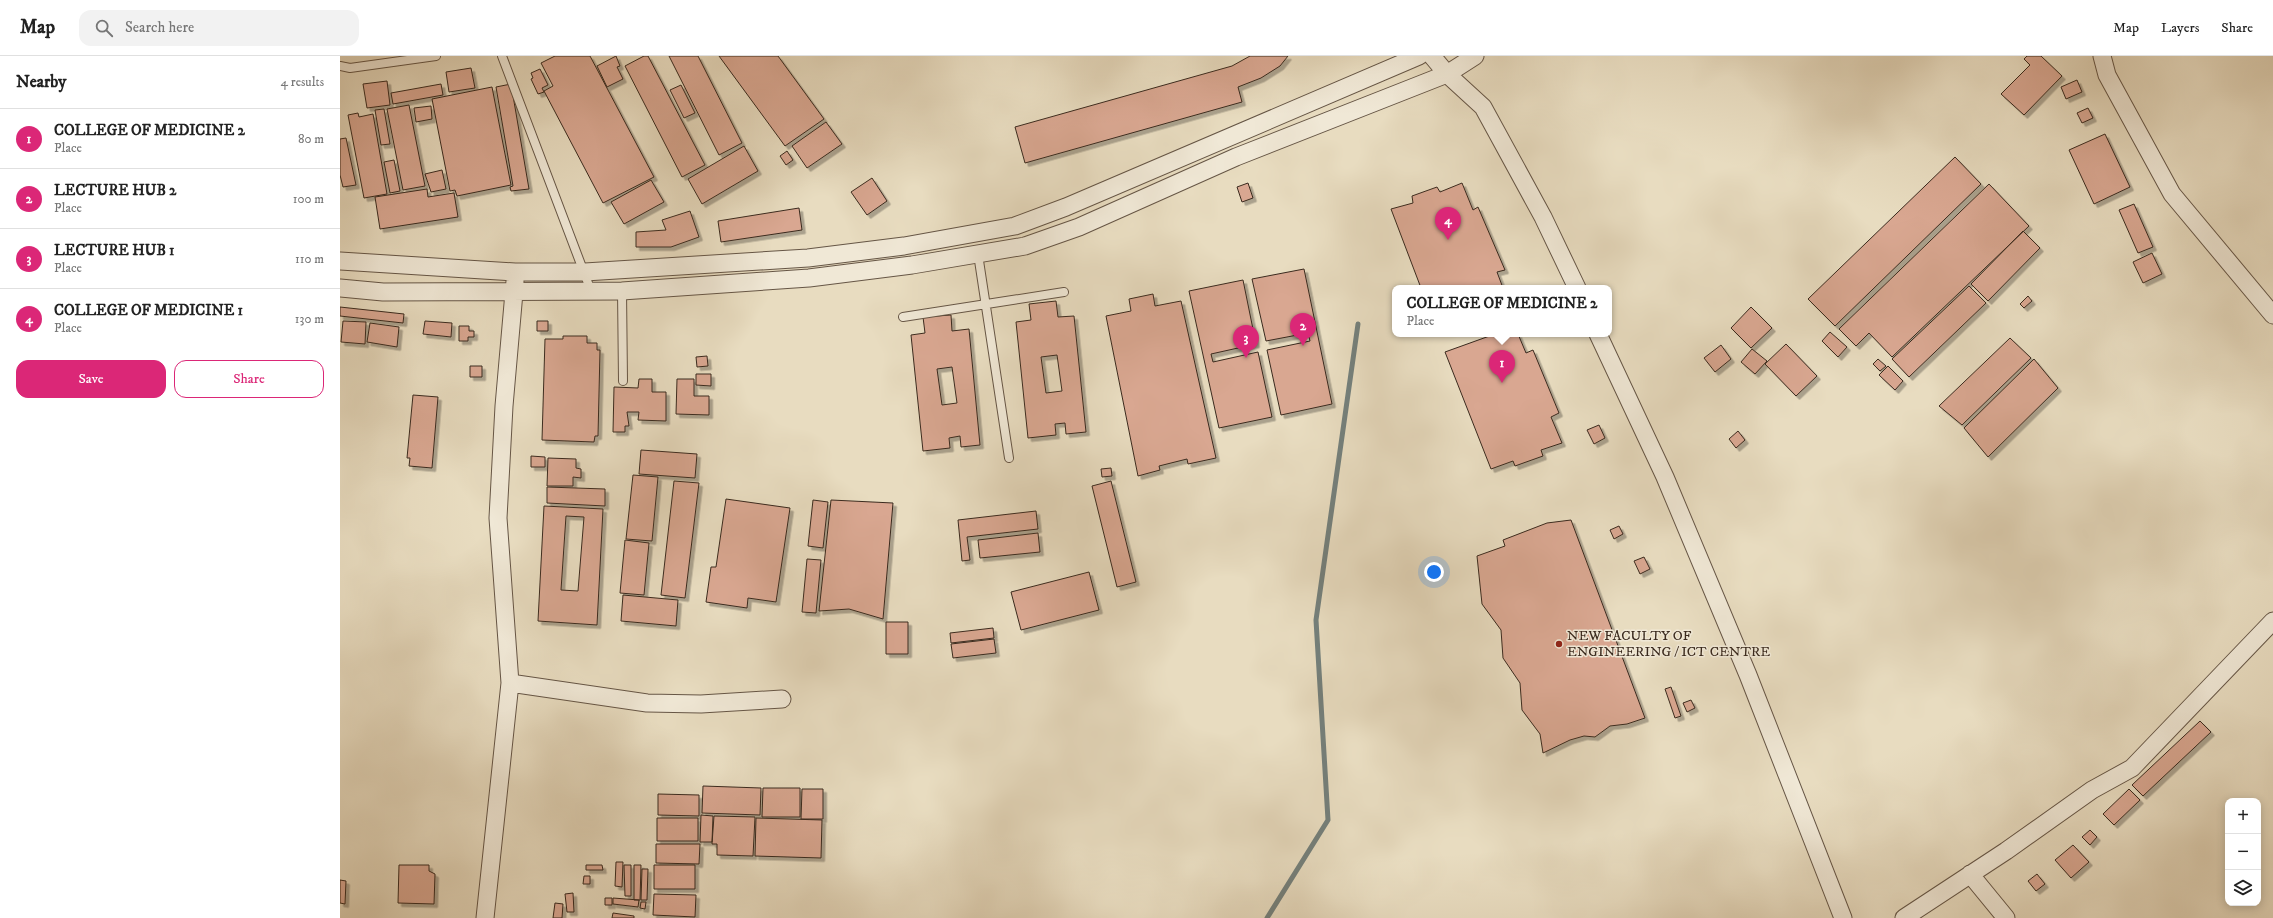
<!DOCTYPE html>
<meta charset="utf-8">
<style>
:root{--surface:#fff;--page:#f2f2f2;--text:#222;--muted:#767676;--line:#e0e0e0;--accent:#db2777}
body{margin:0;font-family:"IM FELL DW Pica",serif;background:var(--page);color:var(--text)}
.controls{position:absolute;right:12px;bottom:12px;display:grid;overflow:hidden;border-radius:8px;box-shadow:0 2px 10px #0003}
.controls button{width:36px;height:36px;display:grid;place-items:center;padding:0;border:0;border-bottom:1px solid var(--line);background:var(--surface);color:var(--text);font:20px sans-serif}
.you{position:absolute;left:1094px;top:516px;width:14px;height:14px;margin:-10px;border:3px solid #fff;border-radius:50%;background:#1a73e8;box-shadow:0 0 0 6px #1a73e833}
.badge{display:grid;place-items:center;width:26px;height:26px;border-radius:50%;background:var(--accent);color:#fff;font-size:13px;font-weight:700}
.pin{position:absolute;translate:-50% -33px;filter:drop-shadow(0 1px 2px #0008)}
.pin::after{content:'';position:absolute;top:21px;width:14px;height:12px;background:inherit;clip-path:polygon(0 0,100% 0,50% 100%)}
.popup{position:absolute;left:1052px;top:229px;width:220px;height:52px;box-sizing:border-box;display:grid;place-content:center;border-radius:8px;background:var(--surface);filter:drop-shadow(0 1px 3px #0005);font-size:13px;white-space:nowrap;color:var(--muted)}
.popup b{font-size:15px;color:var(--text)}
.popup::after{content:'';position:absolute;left:50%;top:100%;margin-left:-8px;border:8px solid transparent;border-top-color:var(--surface)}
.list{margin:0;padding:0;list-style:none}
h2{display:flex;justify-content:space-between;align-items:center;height:52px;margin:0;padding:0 16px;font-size:17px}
h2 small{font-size:13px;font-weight:400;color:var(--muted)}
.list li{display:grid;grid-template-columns:26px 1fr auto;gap:12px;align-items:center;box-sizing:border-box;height:60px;padding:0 16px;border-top:1px solid var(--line)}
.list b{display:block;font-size:15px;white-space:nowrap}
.list p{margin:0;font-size:13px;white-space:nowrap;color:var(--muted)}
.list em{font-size:13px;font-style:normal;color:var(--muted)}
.actions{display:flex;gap:8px;padding:12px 16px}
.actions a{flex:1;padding:9px 0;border:1px solid var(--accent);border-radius:12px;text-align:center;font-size:14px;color:var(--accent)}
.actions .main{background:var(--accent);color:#fff}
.icon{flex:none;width:22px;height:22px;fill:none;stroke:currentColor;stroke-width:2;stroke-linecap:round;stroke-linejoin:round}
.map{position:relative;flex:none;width:1933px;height:862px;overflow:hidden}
header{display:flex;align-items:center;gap:24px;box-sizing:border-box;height:56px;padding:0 20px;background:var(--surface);border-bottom:1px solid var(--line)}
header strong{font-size:19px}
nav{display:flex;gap:22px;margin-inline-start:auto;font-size:14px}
.search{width:280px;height:36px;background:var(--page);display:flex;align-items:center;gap:10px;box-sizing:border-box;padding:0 14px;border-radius:12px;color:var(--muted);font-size:15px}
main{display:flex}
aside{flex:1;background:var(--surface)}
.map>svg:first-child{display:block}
</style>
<header>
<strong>Map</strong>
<div class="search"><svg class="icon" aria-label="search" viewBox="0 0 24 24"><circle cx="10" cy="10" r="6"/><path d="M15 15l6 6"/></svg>Search here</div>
<nav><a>Map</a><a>Layers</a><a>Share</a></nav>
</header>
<main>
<aside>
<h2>Nearby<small>4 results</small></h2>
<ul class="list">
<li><span class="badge">1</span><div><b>COLLEGE OF MEDICINE 2</b><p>Place</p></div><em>80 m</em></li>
<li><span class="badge">2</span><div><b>LECTURE HUB 2</b><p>Place</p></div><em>100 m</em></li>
<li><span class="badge">3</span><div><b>LECTURE HUB 1</b><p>Place</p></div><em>110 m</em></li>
<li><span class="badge">4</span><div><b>COLLEGE OF MEDICINE 1</b><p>Place</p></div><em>130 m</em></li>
</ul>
<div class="actions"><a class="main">Save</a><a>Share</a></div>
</aside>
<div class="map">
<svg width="1933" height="862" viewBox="0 0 1933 862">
<defs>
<filter id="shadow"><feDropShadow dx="3.5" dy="3.5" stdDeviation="0" flood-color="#0004"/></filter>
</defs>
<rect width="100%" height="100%" fill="#e8dcc0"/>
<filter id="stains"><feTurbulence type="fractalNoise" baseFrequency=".005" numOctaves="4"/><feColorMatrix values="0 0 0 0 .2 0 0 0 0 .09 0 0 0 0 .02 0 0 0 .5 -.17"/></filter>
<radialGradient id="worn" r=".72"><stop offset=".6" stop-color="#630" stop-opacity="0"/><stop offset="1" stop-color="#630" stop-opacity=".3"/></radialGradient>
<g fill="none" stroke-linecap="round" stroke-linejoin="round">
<path stroke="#74807c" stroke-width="5" d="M 927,862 L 988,764 L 976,564 L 1018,268"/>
</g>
<path fill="#d9a791" stroke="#3a2a1e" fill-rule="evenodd" filter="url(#shadow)" d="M 215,0 L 250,0 L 314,121 L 263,147 L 204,35 L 213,30 L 201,7 Z
M 276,0 L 280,10 L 277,11 L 283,23 L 267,31 L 257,10 Z
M 304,0 L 308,0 L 365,109 L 342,121 L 285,10 Z
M 329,0 L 358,0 L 402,87 L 379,99 Z
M 379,0 L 438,0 L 484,63 L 445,90 Z
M 910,0 L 948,0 L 940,10 L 921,22 L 898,31 L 902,46 L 685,107 L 675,71 L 892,10 Z
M 1687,0 L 1701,0 L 1722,20 L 1684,59 L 1661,38 L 1690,9 L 1684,3 Z
M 131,12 L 135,32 L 109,36 L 106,16 Z
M 200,13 L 208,29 L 202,32 L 204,36 L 198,38 L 191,23 L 193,22 L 191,17 Z
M 1737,24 L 1742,36 L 1726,43 L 1721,31 Z
M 47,25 L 50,49 L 27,52 L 23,28 Z
M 101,28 L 103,39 L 53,48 L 51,37 Z
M 171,28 L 189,133 L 171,135 L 170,131 L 173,130 L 156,31 Z
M 341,29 L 355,57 L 344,62 L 330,34 Z
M 152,31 L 171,129 L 117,140 L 115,134 L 110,135 L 92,43 Z
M 69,49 L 85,130 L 63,134 L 47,53 Z
M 91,50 L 92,63 L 76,66 L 74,52 Z
M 1748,52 L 1753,62 L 1742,67 L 1737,57 Z
M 44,53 L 50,88 L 41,89 L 35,54 Z
M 18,57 L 19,61 L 33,58 L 47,138 L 24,142 L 8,59 Z
M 486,66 L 502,88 L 467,112 L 452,90 Z
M 1765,78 L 1790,131 L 1754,148 L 1729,94 Z
M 6,82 L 16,129 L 3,131 L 0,119 L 0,83 Z
M 404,90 L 418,115 L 362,148 L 348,123 Z
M 447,95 L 453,104 L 446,109 L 440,100 Z
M 1615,101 L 1641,128 L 1495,270 L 1468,243 Z
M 54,104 L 60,135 L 50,137 L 44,106 Z
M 102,114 L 106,133 L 91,136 L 85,118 Z
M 532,122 L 547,145 L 527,159 L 511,136 Z
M 311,124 L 324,146 L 284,168 L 271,146 Z
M 908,127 L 913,142 L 902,146 L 897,131 Z
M 1122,127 L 1133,154 L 1138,151 L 1165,214 L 1157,216 L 1163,232 L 1081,232 L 1051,153 L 1073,147 L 1072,140 L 1097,131 L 1100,136 Z
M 1649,128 L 1689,170 L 1552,301 L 1529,277 L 1516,290 L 1499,273 Z
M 87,133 L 88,141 L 114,137 L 118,161 L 40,173 L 35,141 Z
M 1794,148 L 1813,191 L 1798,197 L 1779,154 Z
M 459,152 L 462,174 L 381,186 L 378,165 Z
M 350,155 L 359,181 L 331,191 L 296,191 L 296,176 L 326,174 L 322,164 Z
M 1683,175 L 1700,192 L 1648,245 L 1631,228 Z
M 1812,197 L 1822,218 L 1803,227 L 1793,206 Z
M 964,213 L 992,348 L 941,359 L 927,294 L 970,285 L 968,277 L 926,285 L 912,223 Z
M 903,224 L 916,288 L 871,298 L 873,306 L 918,296 L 932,361 L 879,372 L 849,235 Z
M 1629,230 L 1646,247 L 1569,321 L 1552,303 Z
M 813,238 L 815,250 L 841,245 L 876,402 L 848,408 L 847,403 L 819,410 L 820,414 L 798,420 L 766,260 L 791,255 L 789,243 Z
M 1688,240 L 1692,245 L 1684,252 L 1680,248 Z
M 716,245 L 718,261 L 734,260 L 746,376 L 726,378 L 725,367 L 715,368 L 716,379 L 688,382 L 676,266 L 691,264 L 689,248 ZM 717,299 L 722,335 L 706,337 L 701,301 Z
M 0,251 L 64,258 L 63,267 L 0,260 Z
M 1411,251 L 1432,272 L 1411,292 L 1391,272 Z
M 611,259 L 612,275 L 629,273 L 640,389 L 621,391 L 620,380 L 609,382 L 610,392 L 583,395 L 571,279 L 585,277 L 583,261 ZM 612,311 L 617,347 L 602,349 L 597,313 Z
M 3,265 L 26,266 L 25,288 L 1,286 Z
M 85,265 L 112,267 L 111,281 L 83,278 Z
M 197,265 L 208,265 L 208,275 L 197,275 Z
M 30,267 L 59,271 L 57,291 L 27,286 Z
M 119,270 L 129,270 L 129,275 L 134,275 L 134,281 L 128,281 L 128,285 L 119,285 Z
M 1490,276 L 1507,291 L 1498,301 L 1482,285 Z
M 1155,278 L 1178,278 L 1186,297 L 1193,294 L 1219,357 L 1211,361 L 1222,387 L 1201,394 L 1203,400 L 1175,410 L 1173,405 L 1151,413 L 1105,296 Z
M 223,280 L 247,280 L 247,287 L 257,287 L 257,294 L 260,294 L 258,380 L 255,380 L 254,386 L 202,384 L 205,283 L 223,283 Z
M 1670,282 L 1691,302 L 1622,369 L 1599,350 Z
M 1446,288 L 1477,320 L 1456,340 L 1425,308 Z
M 1381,289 L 1391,303 L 1375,316 L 1364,302 Z
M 1412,293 L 1427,305 L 1415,318 L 1401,306 Z
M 367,300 L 368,310 L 357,311 L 356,301 Z
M 1538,303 L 1546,310 L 1540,315 L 1533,308 Z
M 1694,303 L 1718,332 L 1648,401 L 1624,372 Z
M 130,310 L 142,310 L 142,321 L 130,321 Z
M 1548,310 L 1563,325 L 1555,334 L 1539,319 Z
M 356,318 L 371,318 L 371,330 L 356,329 Z
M 299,323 L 312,323 L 312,336 L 326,336 L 326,365 L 298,364 L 299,356 L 287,356 L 289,370 L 285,370 L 285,376 L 273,376 L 274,331 L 298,332 Z
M 337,323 L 354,323 L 354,340 L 369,340 L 369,359 L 336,358 Z
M 73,339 L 98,341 L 92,412 L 69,410 L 70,402 L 67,402 Z
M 1259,369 L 1265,382 L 1254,388 L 1247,374 Z
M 1398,375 L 1405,384 L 1396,392 L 1389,383 Z
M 301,394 L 357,398 L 355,422 L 299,418 Z
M 191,400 L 205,401 L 205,411 L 191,411 Z
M 208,402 L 236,403 L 236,412 L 241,413 L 241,422 L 233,421 L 233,430 L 207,430 Z
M 771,412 L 772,420 L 762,421 L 761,413 Z
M 293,419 L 318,421 L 312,485 L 286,483 Z
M 334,425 L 359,427 L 345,542 L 321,539 Z
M 771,425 L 796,526 L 777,531 L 752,430 Z
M 207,431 L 265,433 L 265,450 L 207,447 Z
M 386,443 L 450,452 L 436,546 L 408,542 L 407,552 L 366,546 L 371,511 L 376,511 Z
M 473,444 L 488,446 L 483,492 L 468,490 Z
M 491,444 L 553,447 L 543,563 L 509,553 L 479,555 Z
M 204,450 L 263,453 L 257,569 L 198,565 ZM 226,460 L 244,461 L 238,535 L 221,534 Z
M 696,455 L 698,473 L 627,481 L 630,504 L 622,505 L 618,464 Z
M 1231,464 L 1305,662 L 1287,668 L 1270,670 L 1255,681 L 1244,680 L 1230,684 L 1203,697 L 1200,678 L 1182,654 L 1180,627 L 1163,602 L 1161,574 L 1142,548 L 1137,500 L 1165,490 L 1163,484 L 1207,467 Z
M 1279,470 L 1283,478 L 1274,483 L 1270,474 Z
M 698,477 L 700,496 L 640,502 L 638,484 Z
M 285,484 L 309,487 L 304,539 L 280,537 Z
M 1304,501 L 1310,513 L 1300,518 L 1294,505 Z
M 467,503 L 481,504 L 476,557 L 462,556 Z
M 749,516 L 759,554 L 681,574 L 671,536 Z
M 283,539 L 338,544 L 336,570 L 281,565 Z
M 546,566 L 568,566 L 568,598 L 546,598 Z
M 653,572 L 654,582 L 611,587 L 610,577 Z
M 654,583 L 656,597 L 613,602 L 611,588 Z
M 1331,631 L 1341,660 L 1335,662 L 1325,633 Z
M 1351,644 L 1355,652 L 1347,656 L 1343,647 Z
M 1860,665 L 1871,676 L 1803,740 L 1792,729 Z
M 363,730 L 421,732 L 420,759 L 362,757 Z
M 423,732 L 460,732 L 460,761 L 422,761 Z
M 462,733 L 483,733 L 483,763 L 461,763 Z
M 1789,733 L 1800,744 L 1774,769 L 1763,758 Z
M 318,738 L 359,739 L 359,760 L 318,759 Z
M 361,759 L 373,760 L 372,786 L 360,786 Z
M 374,760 L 415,761 L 413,800 L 377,799 L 377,788 L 372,788 Z
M 317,762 L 358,762 L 358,785 L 317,785 Z
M 416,762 L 482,764 L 481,802 L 415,800 Z
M 1750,774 L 1757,781 L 1750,789 L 1742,781 Z
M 316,788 L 360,788 L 359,808 L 316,807 Z
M 1733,789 L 1749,806 L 1731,822 L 1715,804 Z
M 276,806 L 283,806 L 282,831 L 275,830 Z
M 59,809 L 89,809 L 89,815 L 95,818 L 94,848 L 58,847 Z
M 246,809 L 262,809 L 263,814 L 246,814 Z
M 284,809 L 291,809 L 291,840 L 285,840 Z
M 294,809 L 301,809 L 300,844 L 294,844 Z
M 314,809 L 355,809 L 355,833 L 314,833 Z
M 302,813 L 308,813 L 307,844 L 301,844 Z
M 1697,818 L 1705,828 L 1696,835 L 1688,825 Z
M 244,820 L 250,820 L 250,828 L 243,828 Z
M 0,824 L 6,825 L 5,848 L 0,847 Z
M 233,837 L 234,856 L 227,856 L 225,838 Z
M 314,838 L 356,839 L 355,861 L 313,859 Z
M 265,842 L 272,842 L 272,849 L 265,849 Z
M 273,842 L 299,844 L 298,851 L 273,848 Z
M 301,846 L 306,846 L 305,853 L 300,852 Z
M 215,847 L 223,848 L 222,862 L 213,862 Z
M 273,857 L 294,860 L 294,862 L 272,862 Z"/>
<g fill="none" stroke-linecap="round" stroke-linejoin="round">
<defs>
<path id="lane" d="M 162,0 L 251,235
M 0,10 L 10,12 L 96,0
M 638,198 L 669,402
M 282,235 L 283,325
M 563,261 L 724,236"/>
<path id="street" d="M 1092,0 L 1107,18 L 1143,51 L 1203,161 L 1237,232
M 1762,0 L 1767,19 L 1832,138 L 1933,259
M 0,205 L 175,216 L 245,216 L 468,202 L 564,190 L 675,170 L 726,151 L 1079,0
M 175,225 L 164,350 L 158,462 L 170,627 L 307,647 L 361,648 L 442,643
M 0,232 L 43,236 L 282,235 L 469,222 L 572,209 L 685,190 L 739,171 L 896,101 L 1107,18 L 1135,0
M 1258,278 L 1325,421 L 1408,619 L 1503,862
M 1630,818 L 1666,862
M 145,862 L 170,627
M 1564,862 L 1666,795 L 1752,734 L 1792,712 L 1933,565"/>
</defs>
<use href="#lane" stroke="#665646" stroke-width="10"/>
<use href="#street" stroke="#665646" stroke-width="19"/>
<use href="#lane" stroke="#f0e8d6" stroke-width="8"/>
<use href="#street" stroke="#f0e8d6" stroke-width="17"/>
</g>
<circle fill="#8f2418" stroke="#f0e8d6" stroke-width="1.5" cx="1219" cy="588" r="4"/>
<g text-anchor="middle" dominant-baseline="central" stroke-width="3" stroke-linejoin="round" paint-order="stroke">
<g font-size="14" fill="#3a2a1e" stroke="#f0e8d6" text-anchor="start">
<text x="1227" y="580">NEW FACULTY OF<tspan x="1227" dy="16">ENGINEERING / ICT CENTRE</tspan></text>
</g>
</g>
<rect width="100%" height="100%" filter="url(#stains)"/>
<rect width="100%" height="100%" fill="url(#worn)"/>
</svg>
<div class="controls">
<button>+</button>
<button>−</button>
<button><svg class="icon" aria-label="layers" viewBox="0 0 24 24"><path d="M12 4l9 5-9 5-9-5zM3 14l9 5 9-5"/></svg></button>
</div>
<div class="you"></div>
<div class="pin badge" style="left:1162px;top:327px">1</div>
<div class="popup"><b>COLLEGE OF MEDICINE 2</b>Place</div>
<div class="pin badge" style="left:963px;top:290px">2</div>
<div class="pin badge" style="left:906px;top:302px">3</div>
<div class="pin badge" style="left:1108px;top:184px">4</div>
</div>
</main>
